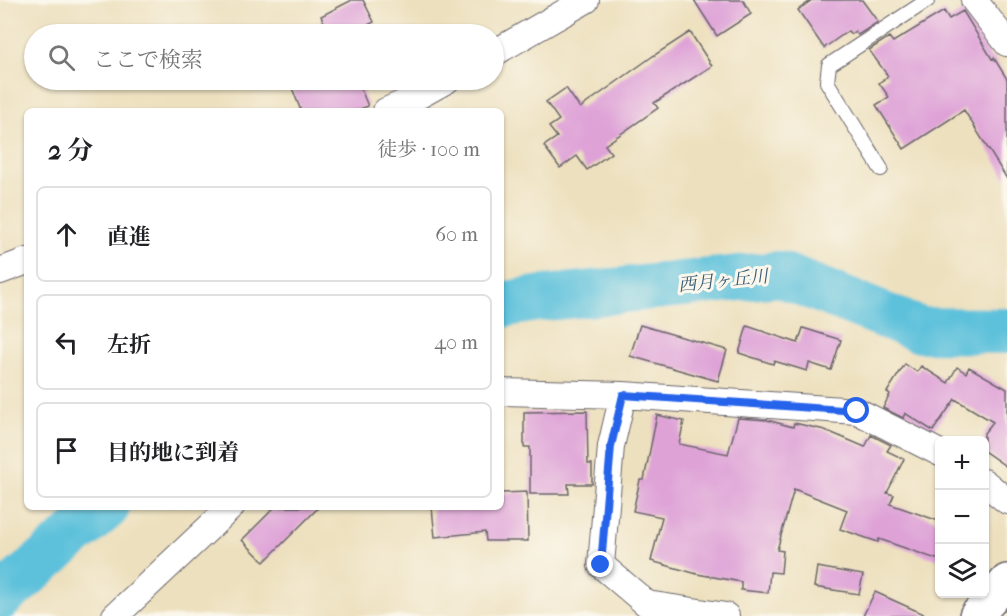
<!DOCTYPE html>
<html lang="ja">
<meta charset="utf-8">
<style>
:root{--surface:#fff;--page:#f2f2f2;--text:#202124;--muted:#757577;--line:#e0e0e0}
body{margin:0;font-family:"IM FELL French Canon","Noto Serif JP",serif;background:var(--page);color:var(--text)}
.controls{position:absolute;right:18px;bottom:18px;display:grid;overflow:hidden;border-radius:9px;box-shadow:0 2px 4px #0004}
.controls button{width:54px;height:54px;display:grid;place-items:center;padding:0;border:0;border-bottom:2px solid var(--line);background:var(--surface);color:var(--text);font:30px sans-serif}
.stop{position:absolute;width:18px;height:18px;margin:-14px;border:4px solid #2563eb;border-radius:50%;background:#fff}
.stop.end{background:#2563eb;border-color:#fff;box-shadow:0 2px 6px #0008}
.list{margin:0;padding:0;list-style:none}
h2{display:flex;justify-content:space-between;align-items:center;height:78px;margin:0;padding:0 24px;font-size:26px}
h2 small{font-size:20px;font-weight:400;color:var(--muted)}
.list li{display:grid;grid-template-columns:39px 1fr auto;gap:18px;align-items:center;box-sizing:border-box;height:96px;margin:0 12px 12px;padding:0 12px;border:2px solid var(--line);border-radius:9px}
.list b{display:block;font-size:22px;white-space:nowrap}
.list em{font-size:20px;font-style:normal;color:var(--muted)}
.icon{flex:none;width:33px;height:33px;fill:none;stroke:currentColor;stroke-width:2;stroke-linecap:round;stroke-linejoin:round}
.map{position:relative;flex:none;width:1007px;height:616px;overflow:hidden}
.search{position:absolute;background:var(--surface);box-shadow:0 2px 4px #0004;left:24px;top:24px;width:480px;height:66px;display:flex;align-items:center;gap:15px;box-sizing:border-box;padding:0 21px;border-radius:33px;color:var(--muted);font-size:22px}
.panel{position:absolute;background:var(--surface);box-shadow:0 2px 4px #0004;left:24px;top:108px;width:480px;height:402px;border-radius:9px}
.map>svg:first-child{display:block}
</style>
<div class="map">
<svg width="1007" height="616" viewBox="0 0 1007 616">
<rect width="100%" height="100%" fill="#fbf7ec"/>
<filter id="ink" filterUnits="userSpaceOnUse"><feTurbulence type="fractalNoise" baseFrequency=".0167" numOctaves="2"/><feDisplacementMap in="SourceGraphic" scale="12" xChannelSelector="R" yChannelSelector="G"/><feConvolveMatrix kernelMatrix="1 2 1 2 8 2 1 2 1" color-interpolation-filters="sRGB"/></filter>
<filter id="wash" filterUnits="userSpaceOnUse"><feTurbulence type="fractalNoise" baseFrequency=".008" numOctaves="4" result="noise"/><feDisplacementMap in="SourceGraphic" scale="24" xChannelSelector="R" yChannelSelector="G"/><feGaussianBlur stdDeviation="1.35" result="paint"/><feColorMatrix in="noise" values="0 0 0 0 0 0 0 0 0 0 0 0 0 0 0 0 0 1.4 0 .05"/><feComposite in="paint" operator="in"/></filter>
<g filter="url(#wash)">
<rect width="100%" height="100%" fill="#ede0be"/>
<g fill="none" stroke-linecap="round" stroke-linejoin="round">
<path stroke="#5dc1db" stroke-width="46" d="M 501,305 L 536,299 L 779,274 L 921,330 L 1007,331
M 0,598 L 107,507"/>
</g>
<g id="blocks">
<path fill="#dea2d7" d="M 352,0 L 363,0 L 374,22 L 350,34 L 330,34 L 321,16 Z
M 694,0 L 743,0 L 751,14 L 717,36 Z
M 812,0 L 862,0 L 878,22 L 858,35 L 855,31 L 851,34 L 848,31 L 824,48 L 798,10 Z
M 944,11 L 949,19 L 963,11 L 992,59 L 994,58 L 1007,79 L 1007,179 L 964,110 L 904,149 L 876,105 L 889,97 L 879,83 L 888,76 L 869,50 L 889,37 L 893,42 Z
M 690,32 L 712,66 L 654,103 L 658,108 L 605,145 L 611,153 L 587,170 L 577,156 L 560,168 L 544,146 L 557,137 L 549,127 L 559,120 L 546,102 L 566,88 L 580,108 L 653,56 Z
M 289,80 L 357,80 L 368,106 L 355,111 L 301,111 Z
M 640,325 L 727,350 L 718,381 L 630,356 Z
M 747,326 L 798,343 L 803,328 L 841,340 L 831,370 L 809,363 L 807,371 L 774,361 L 773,364 L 739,353 Z
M 905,364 L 917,372 L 921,366 L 948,383 L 957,367 L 966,373 L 969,367 L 1007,389 L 1007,467 L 984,451 L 984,433 L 993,422 L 955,399 L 933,431 L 905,413 L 903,418 L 883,408 L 890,394 L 887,392 Z
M 587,411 L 588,464 L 592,464 L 592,484 L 568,484 L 569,494 L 530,494 L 530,447 L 524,447 L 524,412 Z
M 657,415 L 684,421 L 679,444 L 728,454 L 738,418 L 767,420 L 793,427 L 794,423 L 825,430 L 865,447 L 871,435 L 891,445 L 887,451 L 904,459 L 887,493 L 894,495 L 890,504 L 939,521 L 939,560 L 879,539 L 878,542 L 840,529 L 847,510 L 794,489 L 777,550 L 783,551 L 781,573 L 770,572 L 768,593 L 741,590 L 741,582 L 697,574 L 651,561 L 662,517 L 633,511 L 640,480 L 644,480 Z
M 527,492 L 528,541 L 486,541 L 485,532 L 435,537 L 432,508 L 501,507 L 501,493 Z
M 275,507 L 319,507 L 264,562 L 242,540 Z
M 817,567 L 863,575 L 859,594 L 814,587 Z
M 875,592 L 928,616 L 863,616 Z"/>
</g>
</g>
<g filter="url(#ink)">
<use href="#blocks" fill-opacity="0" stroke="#696469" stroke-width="1.5"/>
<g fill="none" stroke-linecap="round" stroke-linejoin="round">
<defs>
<path id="service" d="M 881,169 L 827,82 L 829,65 L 928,0"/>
<path id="minor" d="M 974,0 L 1007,43
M 494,53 L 586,0
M 386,111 L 411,100 L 447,80
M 0,271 L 27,261
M 501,392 L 623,395 L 857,411 L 940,453
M 623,395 L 611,446 L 601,565 L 647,604 L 726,616
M 984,482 L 1007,501
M 115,616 L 231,507"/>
<path id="primary" d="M 976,616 L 1007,581"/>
</defs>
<use href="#service" stroke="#696469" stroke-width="16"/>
<use href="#minor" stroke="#696469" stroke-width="28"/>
<use href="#primary" stroke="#696469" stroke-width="36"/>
<use href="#service" stroke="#fff" stroke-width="14"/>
<use href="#minor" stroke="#fff" stroke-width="26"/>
<use href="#primary" stroke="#fff" stroke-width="33"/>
</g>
</g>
<g fill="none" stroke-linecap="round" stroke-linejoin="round" filter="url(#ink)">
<path stroke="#2563eb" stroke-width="8" d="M 601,565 L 611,446 L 623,395 L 857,411"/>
</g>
<g text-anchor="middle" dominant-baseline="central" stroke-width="6" stroke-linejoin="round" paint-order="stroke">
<g font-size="18" font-style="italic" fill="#375a73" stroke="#fbf7ec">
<text transform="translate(723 281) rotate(-6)">西月ヶ丘川</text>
</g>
</g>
</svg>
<div class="controls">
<button>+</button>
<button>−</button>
<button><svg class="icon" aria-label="layers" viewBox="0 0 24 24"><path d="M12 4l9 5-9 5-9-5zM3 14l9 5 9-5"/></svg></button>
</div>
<div class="stop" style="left:857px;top:411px"></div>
<div class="stop end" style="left:601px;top:565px"></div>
<div class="search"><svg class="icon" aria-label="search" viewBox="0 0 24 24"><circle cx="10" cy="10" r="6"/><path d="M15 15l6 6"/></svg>ここで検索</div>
<section class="panel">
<h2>2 分<small>徒歩 · 100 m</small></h2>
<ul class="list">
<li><svg class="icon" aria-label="ahead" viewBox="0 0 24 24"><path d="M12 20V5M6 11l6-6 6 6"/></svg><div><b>直進</b></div><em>60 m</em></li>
<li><svg class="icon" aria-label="left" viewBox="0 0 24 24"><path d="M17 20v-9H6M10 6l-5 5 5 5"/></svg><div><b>左折</b></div><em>40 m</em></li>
<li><svg class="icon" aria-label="arrive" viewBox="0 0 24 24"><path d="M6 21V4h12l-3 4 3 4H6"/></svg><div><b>目的地に到着</b></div></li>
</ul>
</section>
</div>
